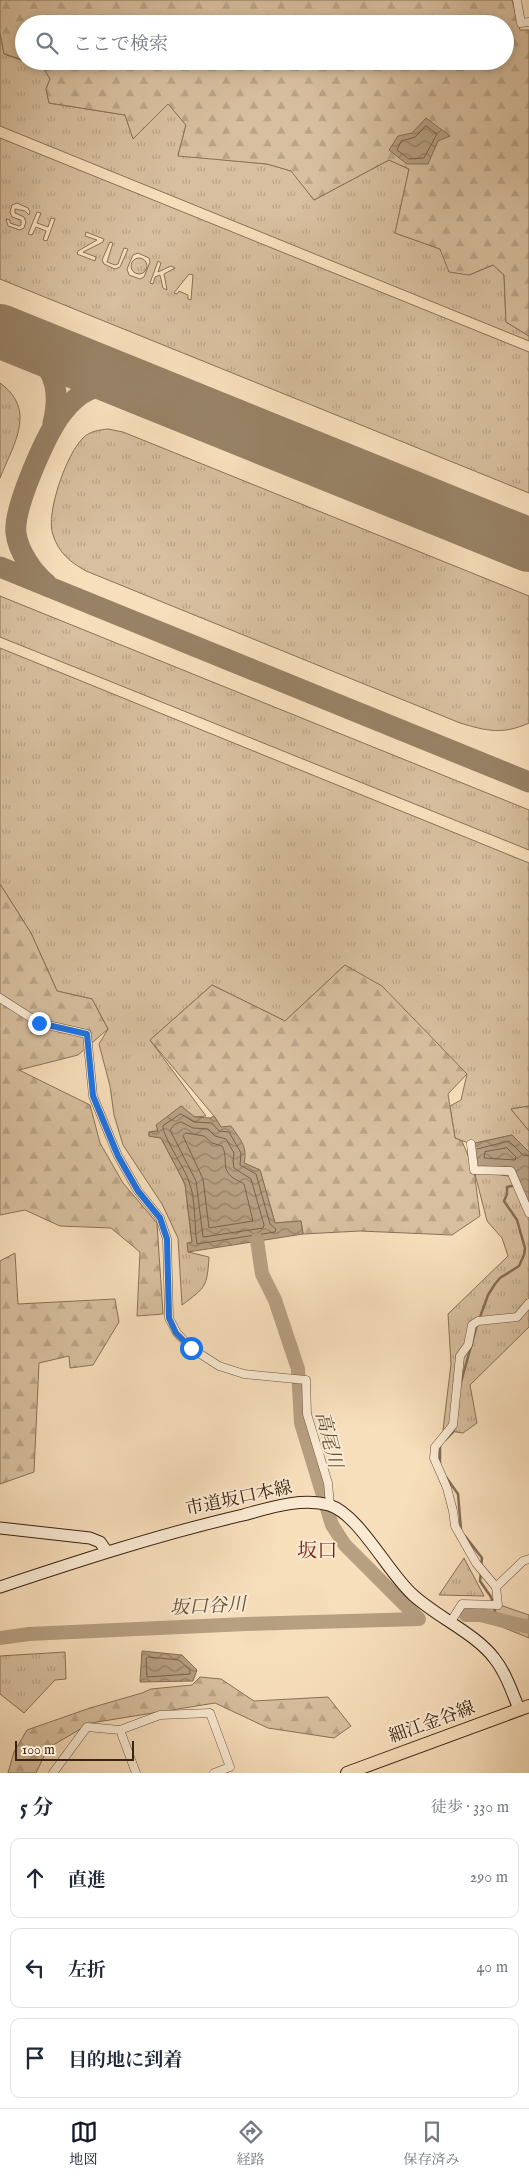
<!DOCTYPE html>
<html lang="ja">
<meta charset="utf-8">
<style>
:root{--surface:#fff;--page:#f6f6f7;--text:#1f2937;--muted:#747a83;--line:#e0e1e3;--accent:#111827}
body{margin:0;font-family:"IM FELL English","Noto Serif JP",serif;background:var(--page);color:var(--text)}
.scale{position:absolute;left:15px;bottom:12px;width:119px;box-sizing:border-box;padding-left:5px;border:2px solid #392411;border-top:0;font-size:14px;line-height:18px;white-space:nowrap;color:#392411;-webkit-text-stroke:4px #faead3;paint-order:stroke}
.stop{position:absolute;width:15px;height:15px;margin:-11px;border:4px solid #1a73e8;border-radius:50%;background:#fff}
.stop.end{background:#1a73e8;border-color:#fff;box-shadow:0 1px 5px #0008}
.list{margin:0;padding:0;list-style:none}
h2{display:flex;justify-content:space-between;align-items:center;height:65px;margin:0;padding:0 20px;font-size:21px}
h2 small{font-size:16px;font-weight:400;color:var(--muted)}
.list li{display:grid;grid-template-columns:32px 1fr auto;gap:15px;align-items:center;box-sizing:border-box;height:80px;margin:0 10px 10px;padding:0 10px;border:1px solid var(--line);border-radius:10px}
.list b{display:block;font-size:19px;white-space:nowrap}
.list em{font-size:16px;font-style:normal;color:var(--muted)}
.icon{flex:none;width:28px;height:28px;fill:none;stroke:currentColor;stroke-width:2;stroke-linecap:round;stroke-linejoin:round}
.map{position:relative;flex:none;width:529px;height:1773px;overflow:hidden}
.search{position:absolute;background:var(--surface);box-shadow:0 2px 8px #0003;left:15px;right:15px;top:15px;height:55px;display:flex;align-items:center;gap:12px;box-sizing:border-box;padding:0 18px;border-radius:28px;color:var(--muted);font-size:19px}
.sheet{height:335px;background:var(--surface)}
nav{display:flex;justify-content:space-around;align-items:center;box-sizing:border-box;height:70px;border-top:1px solid var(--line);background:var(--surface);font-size:14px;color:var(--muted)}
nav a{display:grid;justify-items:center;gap:2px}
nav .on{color:var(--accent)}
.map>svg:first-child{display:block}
</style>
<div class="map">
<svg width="529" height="1773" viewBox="0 0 529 1773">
<defs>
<pattern id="grass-tufts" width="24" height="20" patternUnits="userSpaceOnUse" patternTransform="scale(1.25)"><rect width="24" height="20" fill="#d8bf9f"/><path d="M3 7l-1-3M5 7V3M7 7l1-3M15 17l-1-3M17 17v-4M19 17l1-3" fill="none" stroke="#baa488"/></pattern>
<pattern id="forest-firs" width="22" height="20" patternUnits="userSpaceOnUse" patternTransform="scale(1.25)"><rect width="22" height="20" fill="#d8bf9f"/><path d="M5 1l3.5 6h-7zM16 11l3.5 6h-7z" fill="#baa488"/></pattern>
<pattern id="water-waves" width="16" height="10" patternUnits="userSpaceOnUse" patternTransform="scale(1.25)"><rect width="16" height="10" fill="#b79f82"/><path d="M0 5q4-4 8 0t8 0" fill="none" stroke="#968169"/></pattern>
</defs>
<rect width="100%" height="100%" fill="#f8dfbc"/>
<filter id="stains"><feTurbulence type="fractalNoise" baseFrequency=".004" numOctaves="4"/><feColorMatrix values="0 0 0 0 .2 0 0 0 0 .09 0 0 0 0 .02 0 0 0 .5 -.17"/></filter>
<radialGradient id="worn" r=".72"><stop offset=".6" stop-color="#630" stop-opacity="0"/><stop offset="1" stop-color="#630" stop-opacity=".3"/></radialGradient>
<path fill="url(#grass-tufts)" stroke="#887258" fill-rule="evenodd" d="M 0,33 L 4,54 L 24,61 L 41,64 L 50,79 L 46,89 L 49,103 L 125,115 L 133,138 L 168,103 L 186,125 L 178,155 L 267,164 L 292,171 L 314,200 L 389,160 L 409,169 L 395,233 L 440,249 L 469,275 L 493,265 L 504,275 L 506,322 L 529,336 L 529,341 L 0,126 Z
M 0,138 L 529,352 L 529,493 L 0,279 ZM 17,203 L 28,208 L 30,212 L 29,215 L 25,211 L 15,209 L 15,213 L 24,217 L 26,222 L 24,228 L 20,230 L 8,226 L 6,219 L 10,220 L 10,223 L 19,226 L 21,225 L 21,220 L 12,217 L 10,212 L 12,205 ZM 37,212 L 41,213 L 37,223 L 48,227 L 51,218 L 55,219 L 47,241 L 43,240 L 46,231 L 36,227 L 32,235 L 28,234 ZM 86,232 L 104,239 L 103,242 L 83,252 L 96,257 L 95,261 L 77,254 L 78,251 L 97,240 L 85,236 ZM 110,242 L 113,243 L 107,262 L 115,265 L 118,264 L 124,248 L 128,249 L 120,267 L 115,269 L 104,264 L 102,260 ZM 138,253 L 149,258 L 150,262 L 144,277 L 140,279 L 129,275 L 127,269 L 133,255 ZM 158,261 L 161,263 L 158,272 L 171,266 L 175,268 L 164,274 L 167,290 L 163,288 L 160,275 L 155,277 L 153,284 L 150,283 ZM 189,274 L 193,275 L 191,300 L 188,299 L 188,295 L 179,291 L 177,294 L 174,293 Z
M131 266a8 8 0 1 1 16 0a8 8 0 1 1-16 0Z
M 0,383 C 37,410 14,443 0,478 Z
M 108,429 L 123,432 L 529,596 L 529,723 C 502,735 487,731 460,723 L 86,571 C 70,562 59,553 53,535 C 45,514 67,453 83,438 C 90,431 99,430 108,429 Z
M 0,596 L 529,810 L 529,850 L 0,637 Z
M 0,648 L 529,863 L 529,1106 L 511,1109 L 529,1131 L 529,1152 L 512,1135 L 471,1144 L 455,1138 L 450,1106 L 461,1100 L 467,1074 L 345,965 L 285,1021 L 212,985 L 150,1040 L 206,1116 L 195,1117 L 190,1115 L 158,1131 L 149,1132 L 149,1136 L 161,1138 L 185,1184 L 192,1243 L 188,1252 L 209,1257 C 207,1287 206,1287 182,1305 L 178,1238 L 162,1204 L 123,1145 L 114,1115 L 110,1086 L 99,1044 L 108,1029 L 92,999 L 57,991 L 31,933 L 0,884 Z
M 474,1170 L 513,1177 L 529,1213 L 529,1327 L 470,1385 L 477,1423 L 463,1433 L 443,1430 L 451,1364 L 448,1314 L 508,1256 L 502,1238 L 487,1221 Z
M 464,1558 L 484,1596 L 439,1595 Z
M 503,1606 L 529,1615 L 529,1638 L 502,1627 L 470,1617 L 468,1608 Z
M 65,1652 L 66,1679 L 55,1680 L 24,1713 L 0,1694 L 0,1656 Z"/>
<path fill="url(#forest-firs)" stroke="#887258" d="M 0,0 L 512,0 L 520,30 L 529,30 L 529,336 L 506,322 L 504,275 L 493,265 L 469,275 L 449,272 L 440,249 L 395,233 L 409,169 L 389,160 L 314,200 L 291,171 L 267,164 L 178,156 L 186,125 L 168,104 L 133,139 L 125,115 L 49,103 L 46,89 L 50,79 L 41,64 L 30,61 L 505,61 L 505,24 L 24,24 L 24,60 L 4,54 L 0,33 Z
M 0,884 L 31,933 L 57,991 L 92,999 L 108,1029 L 78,1055 L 19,1070 L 90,1105 L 100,1143 L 123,1183 L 157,1223 L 163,1314 L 137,1316 L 140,1252 L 111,1228 L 60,1226 L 25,1210 L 0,1215 Z
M 345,965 L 382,986 L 467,1074 L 448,1094 L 455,1138 L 462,1141 L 474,1170 L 480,1216 L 452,1235 L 360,1231 L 303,1234 L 301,1221 L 275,1223 L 260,1170 L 244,1163 L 214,1116 L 150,1040 L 212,985 L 285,1021 Z
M 529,1106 L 529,1131 L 511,1109 Z
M 15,1253 L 18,1304 L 115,1299 L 119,1322 L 93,1365 L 70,1368 L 69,1356 L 39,1363 L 34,1472 L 0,1484 L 0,1261 Z
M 200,1677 L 221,1679 L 254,1701 L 328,1697 L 351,1726 L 334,1738 L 268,1728 L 215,1703 L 91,1723 L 48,1748 L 36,1773 L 8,1773 L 14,1752 L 27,1730 L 90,1708 L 142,1693 L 151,1689 L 192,1685 Z"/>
<path fill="url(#water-waves)" stroke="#856e55" d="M 426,118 L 450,136 L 438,141 L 428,164 L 407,164 L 389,150 L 398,136 L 412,133 Z
M 181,1106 L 195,1117 L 210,1118 L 214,1116 L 221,1127 L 231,1126 C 240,1139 248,1147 244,1163 L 260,1170 L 275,1223 L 301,1221 L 303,1234 L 188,1252 L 187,1243 L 192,1242 L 185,1184 L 161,1138 L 149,1136 L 149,1132 L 158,1131 L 156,1125 Z
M 512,1135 L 529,1152 L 529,1213 L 511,1171 L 474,1170 L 471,1144 Z
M 142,1651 L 182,1655 L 197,1670 L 193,1681 L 140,1682 Z"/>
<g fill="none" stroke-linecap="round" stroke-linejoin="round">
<path stroke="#78624a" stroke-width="1" d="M 426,126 L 437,134 L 424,158 L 409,159 L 397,150 L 401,141 L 415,137 Z
M 181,1114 L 194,1122 L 212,1123 L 219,1131 L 229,1132 L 241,1153 L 240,1165 L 256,1174 L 270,1224 L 276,1229 L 275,1232 L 197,1244 C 194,1225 196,1199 189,1182 C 185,1168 162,1136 163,1126 Z
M 181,1122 L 193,1128 L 208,1129 L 215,1136 L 226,1139 L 234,1153 L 233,1161 L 234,1168 L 251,1179 L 264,1225 L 263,1228 L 203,1237 L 196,1181 L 170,1130 L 174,1125 Z
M 186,1133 L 204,1136 L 212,1143 L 222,1146 C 229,1158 220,1168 233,1178 C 236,1180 241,1182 244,1184 L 253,1221 L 209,1228 L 203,1179 L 183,1136 Z
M 507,1148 L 516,1157 L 515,1160 L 484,1158 L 485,1152 Z
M 477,1149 L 509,1141 L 523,1155 L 529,1156
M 149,1657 L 179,1660 L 190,1670 L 190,1674 L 147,1677 L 146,1659 Z"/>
<path stroke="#856e55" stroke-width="2.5" d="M 479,1320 L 488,1295 L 495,1284 L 500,1278 L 519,1266 L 524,1255 L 525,1248 L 517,1220 L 504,1201 L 507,1194 L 507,1187 L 516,1185
M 461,1382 L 477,1325
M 445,1440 L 453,1432 L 455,1427
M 440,1463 L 440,1446
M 446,1477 L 458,1494 L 461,1529
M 465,1536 L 482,1558 L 481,1567
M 481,1572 L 480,1581 L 491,1597 L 496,1615 L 529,1625"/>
<path stroke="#b79f82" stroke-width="14" d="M 257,1240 L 262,1274 L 275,1300 L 298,1369 L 301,1423 L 332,1525 L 345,1545 L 419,1619
M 466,1615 L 480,1615 L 529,1627
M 0,1638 L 29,1634 L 246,1624 L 419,1619"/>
<path stroke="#988266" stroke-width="21" d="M 11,336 C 47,358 64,379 53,423
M 0,567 L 529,782
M 47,584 C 33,573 18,551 16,533 C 13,508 47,432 63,412 C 70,403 78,395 89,390 C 107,381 127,386 145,390"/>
<path stroke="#988266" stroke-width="54" d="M 0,331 L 529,545"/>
<defs>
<path id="street" d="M 517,0 L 521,23 L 529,22
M 0,998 L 39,1023 L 87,1034 L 93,1096 L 118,1156 L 138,1191 L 160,1218 L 167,1239 L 169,1318 L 177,1333 L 191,1348 L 219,1366 L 244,1374 L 306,1380 L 307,1414 L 328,1483 L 330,1505
M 471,1144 L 474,1170 L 511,1171 L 529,1213
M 496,1587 L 523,1561 L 529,1559
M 450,1623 L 462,1604 L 498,1605 L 496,1587 L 476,1563 L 455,1526 L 453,1511 L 447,1488 L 434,1458 L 435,1447 L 453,1425 L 460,1356 L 468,1345 L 472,1325 L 478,1321 L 517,1317 L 529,1303
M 120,1730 L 136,1773
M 53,1773 L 87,1727 L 120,1730 L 160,1715 L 210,1713 L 230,1767 L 214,1773"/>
<path id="secondary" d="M 0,1528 L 90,1538 L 100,1542 L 107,1552
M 0,1587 C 81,1560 161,1534 243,1515 C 269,1508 302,1497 329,1505 C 359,1514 388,1573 413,1595 C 437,1617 476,1634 494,1658 C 506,1673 512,1692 519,1709"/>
<path id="primary" d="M 347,1773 L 529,1706"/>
</defs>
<use href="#street" stroke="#69533c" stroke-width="9"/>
<use href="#secondary" stroke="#392411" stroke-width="13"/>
<use href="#primary" stroke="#392411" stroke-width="14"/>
<use href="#street" stroke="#faead3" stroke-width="8"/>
<use href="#secondary" stroke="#faead3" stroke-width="11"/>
<use href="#primary" stroke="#f8dfbc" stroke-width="12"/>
</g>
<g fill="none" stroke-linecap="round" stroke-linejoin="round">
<path stroke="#1a73e8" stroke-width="6" d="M 39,1023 L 87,1034 L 93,1096 L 118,1156 L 138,1191 L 160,1218 L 167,1239 L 169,1318 L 176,1333 L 191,1348"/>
</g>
<g text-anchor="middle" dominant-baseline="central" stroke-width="4" stroke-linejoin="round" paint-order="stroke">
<g font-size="18" fill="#392411" stroke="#faead3">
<text transform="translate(239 1499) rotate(-12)">市道坂口本線</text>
<text transform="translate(432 1723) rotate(-20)">細江金谷線</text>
</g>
<g font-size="19" font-style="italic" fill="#654f39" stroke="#faead3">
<text transform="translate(328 1440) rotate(76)">高尾川</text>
<text transform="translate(208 1607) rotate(-3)">坂口谷川</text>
</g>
<g font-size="20" fill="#7a1f14" stroke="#faead3">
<text x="317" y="1551">坂口</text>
</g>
</g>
<rect width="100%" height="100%" filter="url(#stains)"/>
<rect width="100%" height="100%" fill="url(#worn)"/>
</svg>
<div class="scale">100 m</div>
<div class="stop" style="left:191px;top:1348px"></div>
<div class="stop end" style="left:39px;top:1023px"></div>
<div class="search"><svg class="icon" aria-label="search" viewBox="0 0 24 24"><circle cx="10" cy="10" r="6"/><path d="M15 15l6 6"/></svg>ここで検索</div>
</div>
<section class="sheet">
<h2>5 分<small>徒歩 · 330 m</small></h2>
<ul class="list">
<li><svg class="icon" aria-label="ahead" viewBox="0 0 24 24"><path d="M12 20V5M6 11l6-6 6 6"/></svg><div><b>直進</b></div><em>290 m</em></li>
<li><svg class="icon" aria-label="left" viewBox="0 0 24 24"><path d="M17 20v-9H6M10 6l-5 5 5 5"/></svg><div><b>左折</b></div><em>40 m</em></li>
<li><svg class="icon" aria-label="arrive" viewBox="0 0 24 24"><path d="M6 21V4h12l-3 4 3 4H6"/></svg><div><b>目的地に到着</b></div></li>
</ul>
</section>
<nav>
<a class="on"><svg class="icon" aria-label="map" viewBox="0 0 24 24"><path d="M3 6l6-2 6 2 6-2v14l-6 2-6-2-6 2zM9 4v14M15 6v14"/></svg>地図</a>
<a><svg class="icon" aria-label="directions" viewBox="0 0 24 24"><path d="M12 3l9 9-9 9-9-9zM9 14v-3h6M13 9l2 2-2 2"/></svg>経路</a>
<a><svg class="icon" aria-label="saved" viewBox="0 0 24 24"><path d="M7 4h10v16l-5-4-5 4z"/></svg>保存済み</a>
</nav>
